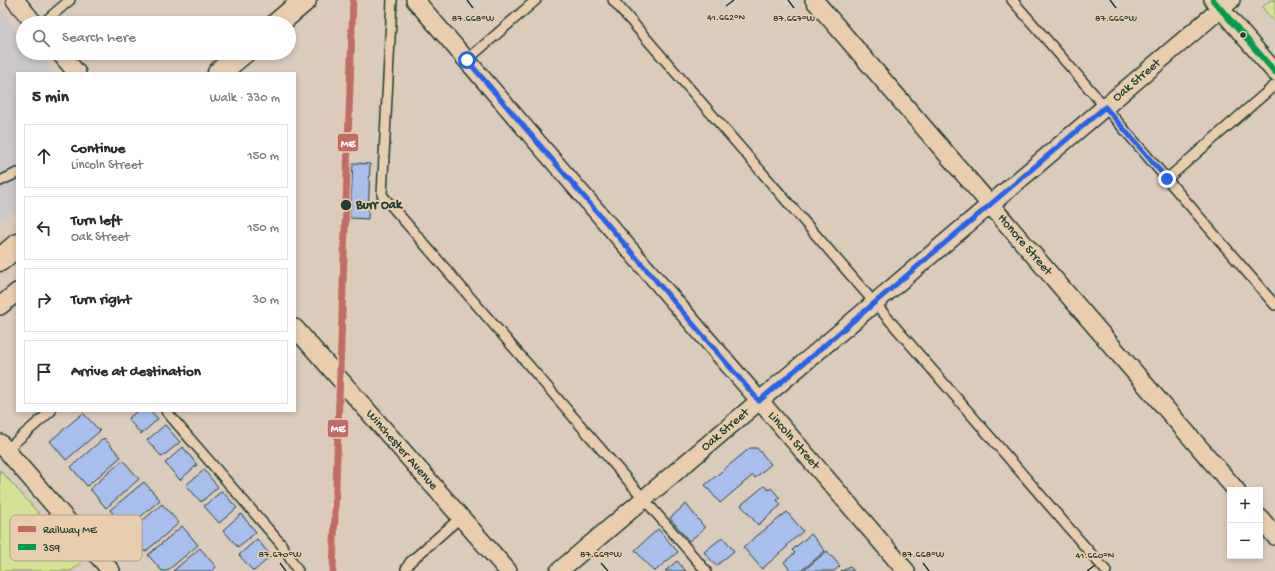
<!DOCTYPE html>
<meta charset="utf-8">
<style>
:root{--surface:#fff;--page:#f7f7f7;--text:#2b2b33;--muted:#7c7c81;--line:#e1e1e2}
body{margin:0;font-family:"Gochi Hand",sans-serif;background:var(--page);color:var(--text)}
.controls{position:absolute;right:12px;bottom:12px;display:grid;overflow:hidden;border-radius:0px;box-shadow:0 2px 6px #0003}
.controls button{width:36px;height:36px;display:grid;place-items:center;padding:0;border:0;border-bottom:1px solid var(--line);background:var(--surface);color:var(--text);font:20px sans-serif}
.stop{position:absolute;width:12px;height:12px;margin:-9px;border:3px solid #2563eb;border-radius:50%;background:#fff}
.stop.end{background:#2563eb;border-color:#fff;box-shadow:0 1px 4px #0008}
.list{margin:0;padding:0;list-style:none}
h2{display:flex;justify-content:space-between;align-items:center;height:52px;margin:0;padding:0 16px;font-size:17px}
h2 small{font-size:13px;font-weight:400;color:var(--muted)}
.list li{display:grid;grid-template-columns:26px 1fr auto;gap:12px;align-items:center;box-sizing:border-box;height:64px;margin:0 8px 8px;padding:0 8px;border:1px solid var(--line);border-radius:0px}
.list b{display:block;font-size:15px;white-space:nowrap}
.list p{margin:0;font-size:13px;white-space:nowrap;color:var(--muted)}
.list em{font-size:13px;font-style:normal;color:var(--muted)}
.icon{flex:none;width:22px;height:22px;fill:none;stroke:currentColor;stroke-width:2;stroke-linecap:round;stroke-linejoin:round}
.map{position:relative;flex:none;width:1275px;height:571px;overflow:hidden}
.search{position:absolute;background:var(--surface);box-shadow:0 2px 6px #0003;left:16px;top:16px;width:280px;height:44px;display:flex;align-items:center;gap:10px;box-sizing:border-box;padding:0 14px;border-radius:22px;color:var(--muted);font-size:15px}
.panel{position:absolute;background:var(--surface);box-shadow:0 2px 6px #0003;left:16px;top:72px;width:280px;height:340px;border-radius:0px}
.map>svg:first-child{display:block}
</style>
<div class="map">
<svg width="1275" height="571" viewBox="0 0 1275 571">
<rect width="100%" height="100%" fill="#dbcbbb"/>
<filter id="ink" filterUnits="userSpaceOnUse"><feTurbulence type="fractalNoise" baseFrequency=".025" numOctaves="2"/><feDisplacementMap in="SourceGraphic" scale="8" xChannelSelector="R" yChannelSelector="G"/><feConvolveMatrix kernelMatrix="1 2 1 2 8 2 1 2 1" color-interpolation-filters="sRGB"/></filter>
<g filter="url(#ink)">
<path fill="#ccc7ca" d="M 0,10 L 23,37 L 23,53 L 37,53 L 54,73 L 17,73 L 17,208 L 0,222 Z"/>
<path fill="#d5e294" stroke="#7a9064" d="M 1271,0 L 1275,0 L 1275,23 L 1262,7 Z
M 0,470 L 82,562 L 71,571 L 0,571 Z"/>
<path fill="#a8bfed" stroke="#1f3d34" d="M 353,163 L 370,164 L 368,219 L 350,218 Z
M 137,411 L 151,411 L 158,419 L 141,434 L 128,419 Z
M 83,413 L 100,431 L 66,460 L 50,441 Z
M 165,425 L 180,442 L 162,457 L 147,440 Z
M 104,438 L 121,457 L 87,486 L 71,467 Z
M 183,447 L 197,465 L 180,480 L 165,463 Z
M 750,448 L 757,448 L 771,464 L 755,478 L 753,475 L 720,503 L 705,485 Z
M 123,460 L 139,479 L 106,508 L 90,489 Z
M 204,470 L 218,487 L 201,502 L 186,485 Z
M 144,482 L 160,500 L 126,529 L 110,510 Z
M 764,486 L 769,490 L 771,488 L 780,498 L 777,500 L 781,505 L 758,525 L 741,505 Z
M 222,491 L 237,508 L 219,523 L 204,506 Z
M 162,504 L 179,523 L 145,552 L 128,533 Z
M 686,504 L 705,528 L 689,541 L 670,518 Z
M 787,512 L 803,531 L 787,545 L 788,546 L 762,569 L 743,547 Z
M 241,514 L 256,532 L 238,547 L 223,530 Z
M 182,526 L 198,545 L 167,571 L 162,571 L 148,555 Z
M 658,529 L 678,552 L 655,571 L 653,571 L 635,550 Z
M 811,534 L 825,551 L 801,571 L 791,571 L 784,562 L 795,553 L 792,550 Z
M 723,537 L 734,551 L 716,566 L 704,552 Z
M 257,539 L 271,556 L 254,571 L 253,571 L 239,555 Z
M 200,548 L 216,567 L 212,571 L 173,571 Z
M 827,551 L 840,566 L 834,571 L 803,571 Z
M 677,561 L 686,571 L 665,571 Z
M 849,566 L 854,571 L 841,571 L 842,570 L 843,571 Z"/>
<g fill="none" stroke-linecap="round" stroke-linejoin="round">
<defs>
<path id="lane" d="M 392,0 L 382,195 L 706,571
M 613,0 L 1106,571
M 1012,0 L 1105,107 L 1275,305
M 43,23 L 70,0
M 467,60 L 536,0
M 1167,179 L 1275,85
M 0,181 L 17,173
M 166,411 L 281,544 L 298,571
M 6,450 L 51,411
M 406,571 L 406,569 L 410,562 L 461,517"/>
<g id="street">
<path d="M 15,0 L 34,23"/>
<path id="s1" d="M 415,0 L 906,571"/>
<path id="s2" d="M 814,0 L 1236,490"/>
<path d="M 1213,0 L 1275,72"/>
<path d="M 60,53 L 77,73"/>
<path d="M 0,306 L 17,292"/>
<path id="s3" d="M 295,328 L 508,571"/>
<path d="M 0,443 L 111,571"/>
<path d="M 1260,518 L 1275,536"/>
<path id="s4" d="M 559,571 L 1231,0"/>
</g>
<path id="secondary" d="M 278,23 L 305,0
M 219,73 L 243,53
M 0,260 L 17,245"/>
</defs>
<use href="#lane" stroke="#1f3d34" stroke-width="12"/>
<use href="#street" stroke="#1f3d34" stroke-width="20"/>
<use href="#secondary" stroke="#1f3d34" stroke-width="25"/>
<use href="#lane" stroke="#e8ceaf" stroke-width="9"/>
<use href="#street" stroke="#e8ceaf" stroke-width="17"/>
<use href="#secondary" stroke="#e8ceaf" stroke-width="22"/>
<defs>
<path id="bus-1" d="M 1213,0 L 1275,72"/>
</defs>
<use href="#bus-1" stroke="#e8ceaf" stroke-width="9"/>
<use href="#bus-1" stroke="#039c4e" stroke-width="6"/>
<defs>
<path id="rail-1" d="M 333,571 L 353,0"/>
</defs>
<use href="#rail-1" stroke="#e8ceaf" stroke-width="10"/>
<use href="#rail-1" stroke="#c06c69" stroke-width="7"/>
</g>
</g>
<g fill="none" stroke-linecap="round" stroke-linejoin="round" filter="url(#ink)">
<path stroke="#2563eb" stroke-width="5" d="M 467,60 L 759,401 L 1105,107 L 1167,179"/>
</g>
<path fill="none" stroke="#1f3d34" stroke-width="1.5" d="M 467,0 L 473,8M 788,0 L 794,8M 1110,0 L 1116,8M 726,6 L 734,0M 280,563 L 286,571M 601,563 L 608,571M 923,563 L 929,571M 1087,571 L 1095,565"/>
<g fill="#1f3d34" stroke="#e8ceaf" stroke-width="1.5">
<circle cx="1243" cy="35" r="3.5"/>
<circle cx="346" cy="205" r="6"/>
</g>
<g text-anchor="middle" dominant-baseline="central" stroke-width="3.5" stroke-linejoin="round" paint-order="stroke">
<g font-size="13" fill="#1f3d34" stroke="#e8ceaf">
<text stroke="none"><textPath href="#s4" startOffset="758">Oak Street</textPath></text>
<text stroke="none"><textPath href="#s2" startOffset="323">Honore Street</textPath></text>
<text stroke="none"><textPath href="#s4" startOffset="218">Oak Street</textPath></text>
<text stroke="none"><textPath href="#s1" startOffset="581">Lincoln Street</textPath></text>
<text stroke="none"><textPath href="#s3" startOffset="162">Winchester Avenue</textPath></text>
</g>
<g font-size="13" font-weight="bold" fill="#1f3d34" stroke="#e8ceaf" text-anchor="start">
<text x="356" y="205">Burr Oak</text>
</g>
</g>
<rect x="10" y="515" width="132" height="46" rx="6" fill="#e8ceaf" stroke="#aca28a" stroke-width="1"/>
<rect x="18" y="526" width="18" height="6" fill="#c06c69"/>
<rect x="18" y="544" width="18" height="6" fill="#039c4e"/>
<g font-size="11" fill="#1f3d34">
<text x="43" y="533">Railway ME</text>
<text x="43" y="551">359</text>
</g>
<g font-size="10" text-anchor="middle" fill="#1f3d34" stroke="#e8ceaf" stroke-width="3.5" stroke-linejoin="round" paint-order="stroke">
<text x="726" y="20">41.662°N</text>
<text x="473" y="21">87.668°W</text>
<text x="794" y="21">87.667°W</text>
<text x="1116" y="21">87.666°W</text>
<text x="280" y="557">87.670°W</text>
<text x="601" y="557">87.669°W</text>
<text x="923" y="557">87.668°W</text>
<text x="1095" y="558">41.660°N</text>
</g>
<g stroke="#e8ceaf" stroke-width="1.5">
<rect x="337" y="133" width="22" height="19" rx="4" fill="#c06c69"/>
<rect x="327" y="419" width="22" height="19" rx="4" fill="#c06c69"/>
</g>
<g font-size="11" text-anchor="middle" font-weight="bold" fill="#fff">
<text x="348" y="147">ME</text>
<text x="338" y="432">ME</text>
</g>
</svg>
<div class="controls">
<button>+</button>
<button>−</button>
</div>
<div class="stop" style="left:467px;top:60px"></div>
<div class="stop end" style="left:1167px;top:179px"></div>
<div class="search"><svg class="icon" aria-label="search" viewBox="0 0 24 24"><circle cx="10" cy="10" r="6"/><path d="M15 15l6 6"/></svg>Search here</div>
<section class="panel">
<h2>5 min<small>Walk · 330 m</small></h2>
<ul class="list">
<li><svg class="icon" aria-label="ahead" viewBox="0 0 24 24"><path d="M12 20V5M6 11l6-6 6 6"/></svg><div><b>Continue</b><p>Lincoln Street</p></div><em>150 m</em></li>
<li><svg class="icon" aria-label="left" viewBox="0 0 24 24"><path d="M17 20v-9H6M10 6l-5 5 5 5"/></svg><div><b>Turn left</b><p>Oak Street</p></div><em>150 m</em></li>
<li><svg class="icon" aria-label="right" viewBox="0 0 24 24"><path d="M7 20v-9h11M14 6l5 5-5 5"/></svg><div><b>Turn right</b></div><em>30 m</em></li>
<li><svg class="icon" aria-label="arrive" viewBox="0 0 24 24"><path d="M6 21V4h12l-3 4 3 4H6"/></svg><div><b>Arrive at destination</b></div></li>
</ul>
</section>
</div>
